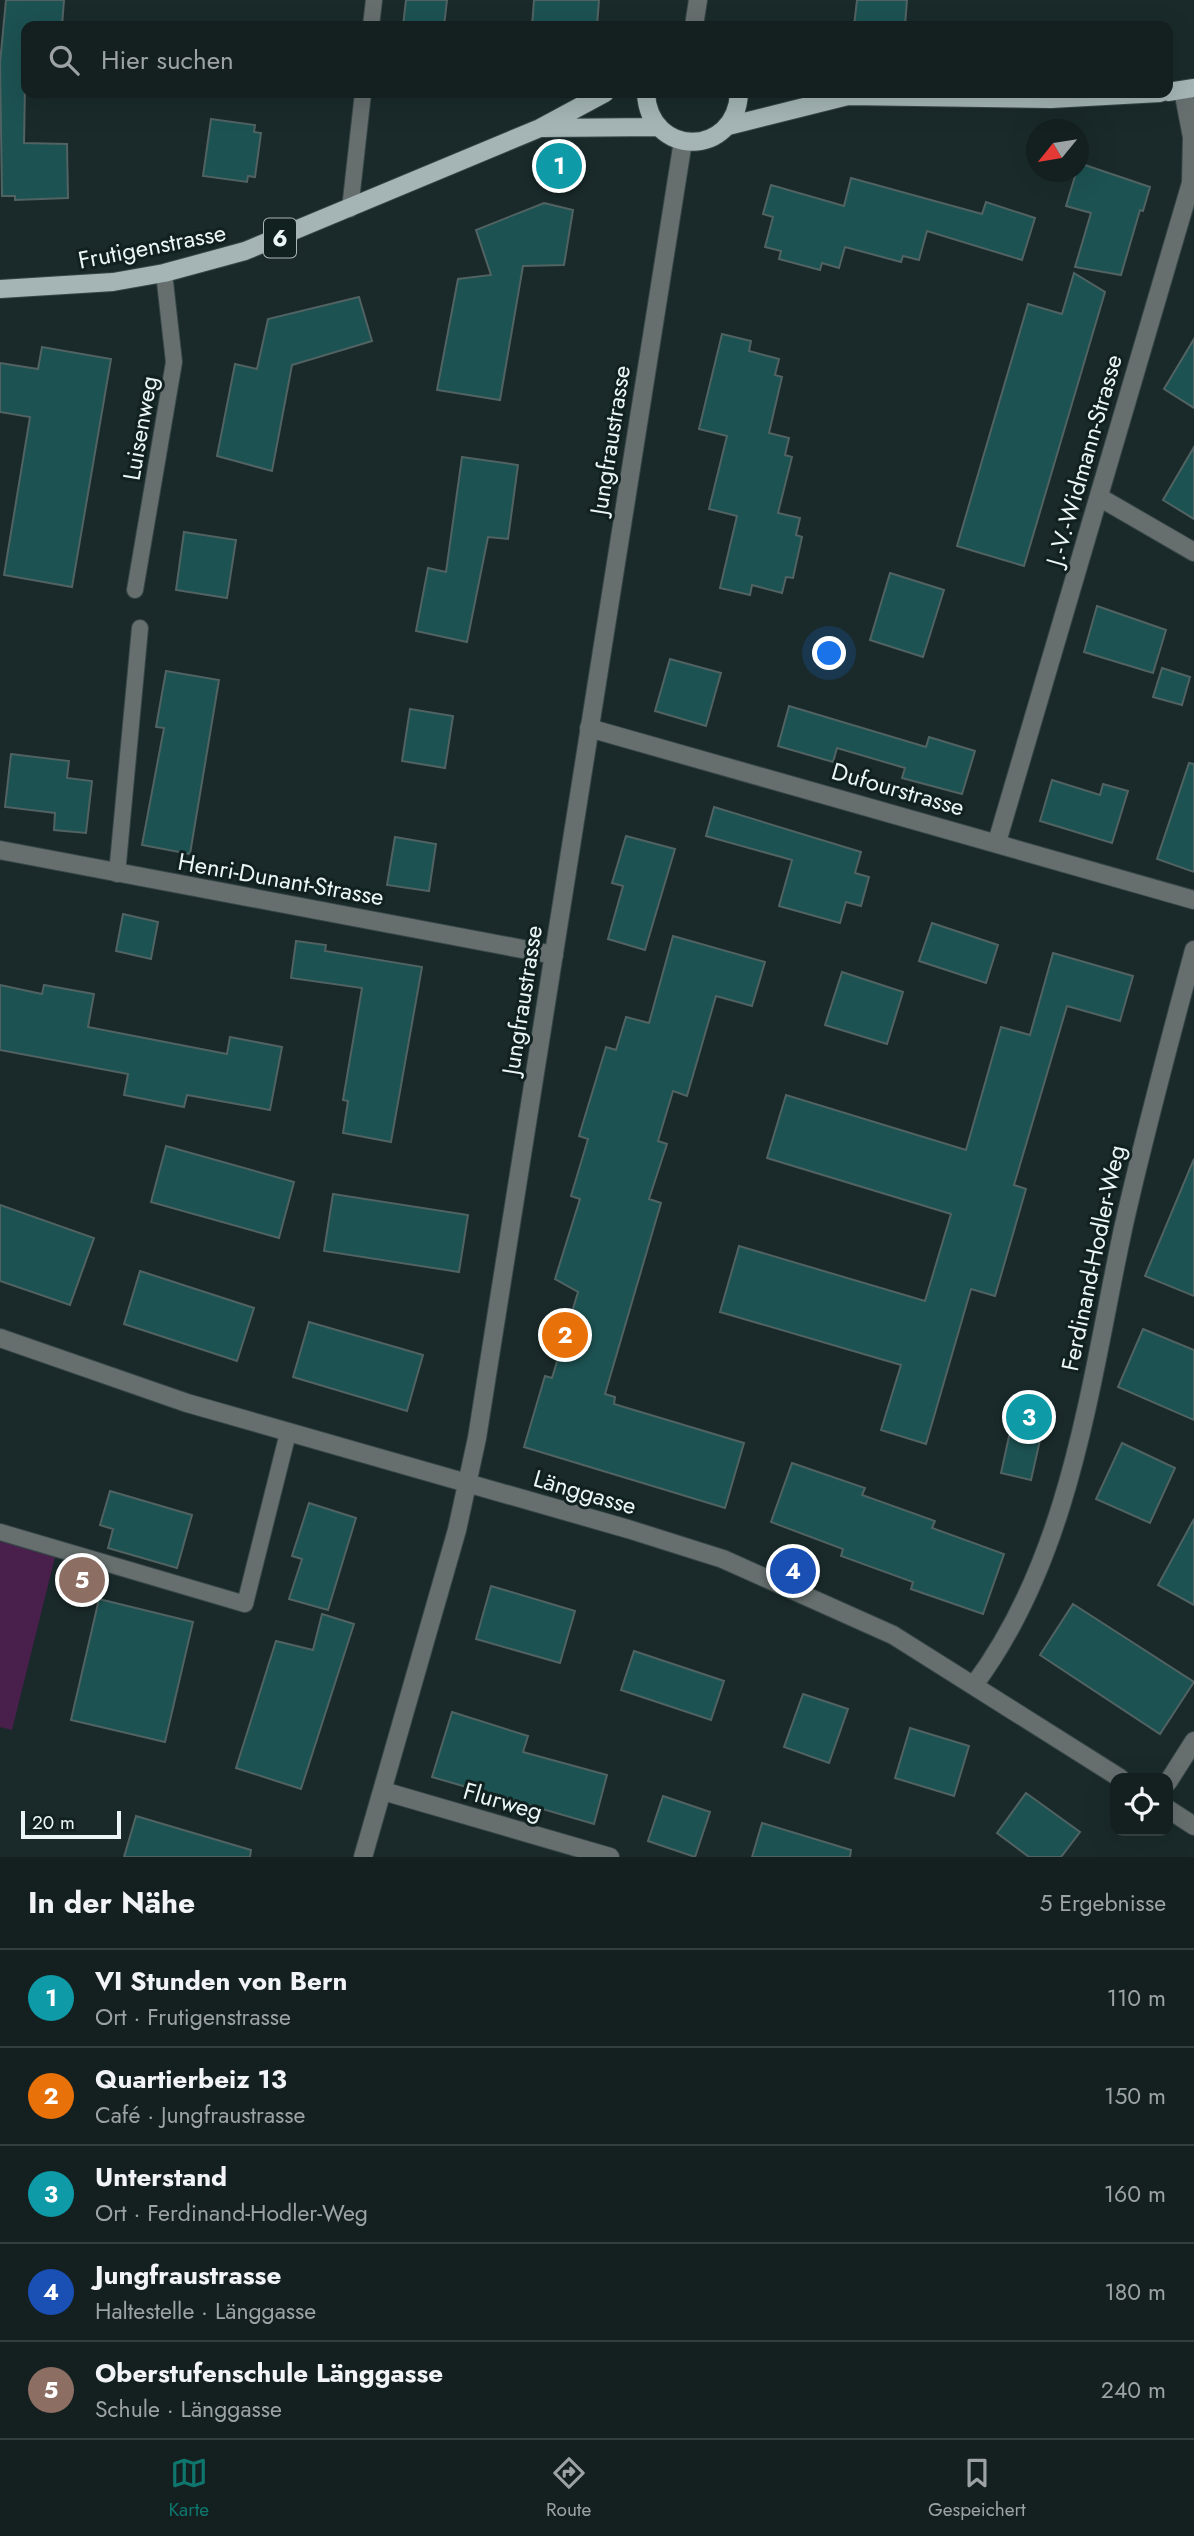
<!DOCTYPE html>
<html lang="de">
<meta charset="utf-8">
<style>
:root{--surface:#142020;--page:#1d2829;--text:#f1f3f6;--muted:#9da3a5;--line:#333e3e;--accent:#0f766e}
body{margin:0;font-family:Jost,sans-serif;background:var(--page);color:var(--text)}
.controls{position:absolute;right:21px;bottom:21px;display:grid;overflow:hidden;border-radius:14px;box-shadow:0 7px 28px #0002}
.controls button{width:63px;height:63px;display:grid;place-items:center;padding:0;border:0;border-bottom:2px solid var(--line);background:var(--surface);color:var(--text);font:35px sans-serif}
.compass{position:absolute;left:1026px;top:119px;width:63px;height:63px;border-radius:50%;background:var(--surface);box-shadow:0 7px 28px #0002;rotate:240deg}
.scale{position:absolute;left:21px;bottom:18px;width:100px;box-sizing:border-box;padding-left:7px;border:4px solid #ecf6f6;border-top:0;font-size:19px;line-height:24px;white-space:nowrap;color:#ecf6f6;-webkit-text-stroke:5px #112120;paint-order:stroke}
.you{position:absolute;left:830px;top:654px;width:24px;height:24px;margin:-18px;border:5px solid #fff;border-radius:50%;background:#1a73e8;box-shadow:0 0 0 10px #1a73e833}
.badge{display:grid;place-items:center;width:46px;height:46px;border-radius:50%;background:var(--accent);color:#fff;font-size:23px;font-weight:700}
.pin{position:absolute;translate:-50% -50%;border:4px solid #fff;box-shadow:0 2px 7px #0006}
.list{margin:0;padding:0;list-style:none}
h2{display:flex;justify-content:space-between;align-items:center;height:91px;margin:0;padding:0 28px;font-size:30px}
h2 small{font-size:23px;font-weight:400;color:var(--muted)}
.list li{display:grid;grid-template-columns:46px 1fr auto;gap:21px;align-items:center;box-sizing:border-box;height:98px;padding:0 28px;border-top:2px solid var(--line)}
.list b{display:block;font-size:26px;white-space:nowrap}
.list p{margin:0;font-size:23px;white-space:nowrap;color:var(--muted)}
.list em{font-size:23px;font-style:normal;color:var(--muted)}
.icon{flex:none;width:38px;height:38px;fill:none;stroke:currentColor;stroke-width:2;stroke-linecap:round;stroke-linejoin:round}
.map{position:relative;flex:none;width:1194px;height:1857px;overflow:hidden}
.search{position:absolute;background:var(--surface);box-shadow:0 7px 28px #0002;left:21px;right:21px;top:21px;height:77px;display:flex;align-items:center;gap:18px;box-sizing:border-box;padding:0 24px;border-radius:14px;color:var(--muted);font-size:26px}
.sheet{height:581px;background:var(--surface)}
nav{display:flex;justify-content:space-around;align-items:center;box-sizing:border-box;height:98px;border-top:2px solid var(--line);background:var(--surface);font-size:19px;color:var(--muted)}
nav a{display:grid;justify-items:center;gap:4px}
nav .on{color:var(--accent)}
.map>svg:first-child{display:block}
</style>
<div class="map">
<svg width="1194" height="1857" viewBox="0 0 1194 1857">
<rect width="100%" height="100%" fill="#1a2a2a"/>
<path fill="#49204c" d="M 0,1525 L 59,1541 L 12,1730 L 0,1727 Z"/>
<path fill="#1d5252" stroke="#516262" stroke-width="2" d="M 6,0 L 64,0 L 62,26 L 26,26 L 24,143 L 67,144 L 68,198 L 15,200 L 15,196 L 2,196 L 0,63 Z
M 406,0 L 447,0 L 444,26 L 403,26 Z
M 534,0 L 599,0 L 597,26 L 532,26 Z
M 857,0 L 907,0 L 905,26 L 854,26 Z
M 211,119 L 255,125 L 254,132 L 261,133 L 255,177 L 248,176 L 247,182 L 203,176 Z
M 1079,163 L 1150,187 L 1143,211 L 1140,210 L 1121,275 L 1075,267 L 1091,213 L 1066,206 Z
M 851,178 L 982,214 L 986,202 L 1035,218 L 1022,260 L 927,231 L 919,260 L 903,256 L 901,262 L 845,247 L 839,268 L 822,263 L 820,270 L 779,259 L 781,251 L 765,247 L 773,217 L 763,214 L 771,185 L 844,206 Z
M 544,203 L 573,210 L 564,265 L 523,266 L 500,400 L 437,390 L 458,279 L 491,275 L 476,230 Z
M 1074,273 L 1105,292 L 1024,566 L 957,546 L 1028,304 L 1062,314 Z
M 359,297 L 372,341 L 292,365 L 272,471 L 217,456 L 235,364 L 257,369 L 268,319 Z
M 722,334 L 751,341 L 749,351 L 779,359 L 775,375 L 782,377 L 769,433 L 789,438 L 785,455 L 792,457 L 778,513 L 800,518 L 796,535 L 802,537 L 793,578 L 786,577 L 782,593 L 752,585 L 750,595 L 720,588 L 737,516 L 709,509 L 727,436 L 699,429 Z
M 1194,339 L 1194,408 L 1164,389 Z
M 42,347 L 111,359 L 72,587 L 4,575 L 30,417 L 0,412 L 0,363 L 38,369 Z
M 1194,447 L 1194,519 L 1163,500 Z
M 462,457 L 518,465 L 508,539 L 488,537 L 467,642 L 416,631 L 428,568 L 446,572 Z
M 184,532 L 236,540 L 227,598 L 176,590 Z
M 890,573 L 944,590 L 923,657 L 870,640 Z
M 1097,606 L 1166,630 L 1153,673 L 1084,652 Z
M 670,659 L 721,673 L 706,726 L 655,711 Z
M 1162,668 L 1190,677 L 1182,705 L 1153,697 Z
M 166,671 L 219,680 L 190,854 L 142,845 L 164,728 L 156,727 Z
M 789,706 L 926,747 L 929,737 L 975,751 L 962,794 L 902,778 L 905,768 L 837,748 L 833,762 L 778,746 Z
M 410,709 L 453,716 L 445,768 L 402,761 Z
M 11,754 L 69,761 L 67,778 L 92,781 L 86,833 L 54,830 L 55,813 L 5,807 Z
M 1189,763 L 1194,764 L 1194,872 L 1157,859 Z
M 1052,780 L 1100,795 L 1103,784 L 1128,791 L 1112,843 L 1040,821 Z
M 714,807 L 861,852 L 855,873 L 869,877 L 861,906 L 846,902 L 840,923 L 779,906 L 792,860 L 706,836 Z
M 626,836 L 675,849 L 645,950 L 608,939 L 623,886 L 612,883 Z
M 395,837 L 436,844 L 429,891 L 387,885 Z
M 123,914 L 158,922 L 151,959 L 116,951 Z
M 932,923 L 998,945 L 986,983 L 919,961 Z
M 673,936 L 765,962 L 752,1006 L 716,996 L 687,1096 L 673,1091 L 658,1141 L 667,1144 L 649,1199 L 661,1203 L 605,1394 L 615,1397 L 614,1404 L 744,1443 L 725,1508 L 524,1447 L 545,1376 L 552,1378 L 578,1292 L 555,1279 L 580,1199 L 571,1196 L 588,1139 L 579,1136 L 606,1047 L 616,1050 L 626,1017 L 649,1023 Z
M 296,941 L 326,945 L 325,951 L 422,967 L 391,1142 L 343,1133 L 348,1101 L 343,1100 L 362,988 L 291,978 Z
M 1053,953 L 1133,976 L 1120,1021 L 1067,1006 L 1014,1185 L 1026,1189 L 995,1296 L 971,1289 L 926,1444 L 881,1430 L 901,1365 L 720,1312 L 739,1246 L 925,1301 L 951,1214 L 767,1158 L 786,1095 L 966,1150 L 1001,1027 L 1030,1035 Z
M 842,972 L 903,992 L 887,1044 L 825,1025 Z
M 0,985 L 42,994 L 44,985 L 94,994 L 88,1027 L 227,1054 L 230,1037 L 282,1047 L 270,1110 L 187,1095 L 184,1107 L 124,1095 L 128,1074 L 0,1050 Z
M 166,1146 L 294,1182 L 279,1238 L 151,1202 Z
M 1194,1159 L 1194,1296 L 1145,1276 Z
M 333,1194 L 468,1215 L 459,1272 L 324,1251 Z
M 0,1205 L 94,1238 L 70,1305 L 0,1281 Z
M 140,1271 L 254,1308 L 237,1361 L 124,1324 Z
M 309,1322 L 423,1355 L 407,1411 L 293,1377 Z
M 1143,1329 L 1194,1350 L 1194,1420 L 1118,1387 Z
M 1018,1395 L 1047,1409 L 1031,1480 L 1001,1473 Z
M 1122,1443 L 1175,1468 L 1150,1523 L 1096,1499 Z
M 792,1463 L 865,1488 L 862,1495 L 935,1521 L 932,1528 L 1004,1554 L 983,1614 L 911,1589 L 913,1582 L 841,1556 L 843,1549 L 771,1522 Z
M 110,1491 L 192,1515 L 177,1568 L 108,1548 L 113,1529 L 100,1525 Z
M 309,1503 L 356,1518 L 328,1610 L 289,1599 L 302,1559 L 292,1556 Z
M 1194,1519 L 1194,1605 L 1158,1585 Z
M 491,1586 L 575,1611 L 560,1663 L 476,1639 Z
M 99,1599 L 193,1622 L 165,1742 L 71,1720 Z
M 1073,1604 L 1194,1682 L 1160,1734 L 1040,1655 Z
M 322,1614 L 354,1624 L 301,1789 L 236,1768 L 276,1641 L 313,1650 Z
M 634,1651 L 724,1681 L 711,1720 L 621,1690 Z
M 803,1694 L 848,1709 L 829,1763 L 784,1747 Z
M 452,1712 L 528,1736 L 523,1752 L 607,1775 L 594,1824 L 432,1777 Z
M 910,1728 L 969,1746 L 954,1796 L 895,1778 Z
M 1026,1793 L 1080,1832 L 1061,1857 L 1029,1857 L 997,1833 Z
M 663,1796 L 710,1812 L 695,1857 L 648,1841 Z
M 136,1816 L 251,1850 L 250,1857 L 124,1857 Z
M 762,1823 L 851,1850 L 850,1857 L 752,1857 Z"/>
<g fill="none" stroke-linecap="round" stroke-linejoin="round">
<defs>
<path id="service" d="M 371,26 L 374,0
M 350,209 L 363,93
M 135,590 L 174,362 L 164,273
M 117,874 L 140,628
M 0,1532 L 245,1604 L 288,1433"/>
<path id="minor" d="M 694,26 L 698,0
M 1099,497 L 1194,552
M 589,728 L 1194,900
M 997,842 L 1191,183 L 1192,137 L 1183,90
M 0,850 L 554,955
M 974,1685 C 1071,1555 1090,1383 1123,1229 C 1144,1135 1169,1043 1194,950
M 1168,1782 L 1194,1741
M 383,1791 L 610,1857"/>
<path id="tertiary" d="M 0,1338 L 187,1403 L 628,1529 L 723,1559 L 893,1635 L 1120,1778
M 1168,1809 L 1194,1826
M 363,1857 L 457,1530 L 477,1438 L 683,141"/>
<path id="primary" d="M 1168,92 L 1194,88
M 646,93 C 649,158 736,158 739,93
M 836,93 L 848,96 L 1051,99 L 1160,93
M 728,126 L 848,96
M 543,128 L 658,127
M 0,289 L 113,282 L 164,273 L 245,251 L 540,128 L 605,93"/>
</defs>
<use href="#service" stroke="#374747" stroke-width="18"/>
<use href="#minor" stroke="#374747" stroke-width="20"/>
<use href="#tertiary" stroke="#374747" stroke-width="20"/>
<use href="#primary" stroke="#374747" stroke-width="20"/>
<use href="#service" stroke="#666e6e" stroke-width="16"/>
<use href="#minor" stroke="#666e6e" stroke-width="18"/>
<use href="#tertiary" stroke="#666e6e" stroke-width="18"/>
<use href="#primary" stroke="#a5b5b5" stroke-width="18"/>
</g>
<g text-anchor="middle" dominant-baseline="central" stroke-width="6" stroke-linejoin="round" paint-order="stroke">
<rect fill="#112120" stroke="#aab6b6" stroke-width="2" x="264" y="218.5" width="32" height="39" rx="5"/>
<g font-size="23" font-weight="bold" fill="#ecf6f6">
<text x="280" y="238">6</text>
</g>
<g font-size="24" fill="#ecf6f6" stroke="#112120">
<text transform="translate(152 246) rotate(-11)">Frutigenstrasse</text>
<text transform="translate(140 428) rotate(-80)">Luisenweg</text>
<text transform="translate(610 440) rotate(-81)">Jungfraustrasse</text>
<text transform="translate(1084 460) rotate(-74)">J.-V.-Widmann-Strasse</text>
<text transform="translate(898 789) rotate(16)">Dufourstrasse</text>
<text transform="translate(281 879) rotate(10)">Henri-Dunant-Strasse</text>
<text transform="translate(522 1000) rotate(-81)">Jungfraustrasse</text>
<text transform="translate(1093 1258) rotate(-78)">Ferdinand-Hodler-Weg</text>
<text transform="translate(585 1492) rotate(16)">Länggasse</text>
<text transform="translate(503 1801) rotate(16)">Flurweg</text>
</g>
</g>
</svg>
<div class="controls">
<button><svg class="icon" aria-label="locate" viewBox="0 0 24 24"><circle cx="12" cy="12" r="6"/><path d="M12 2v4M12 18v4M2 12h4M18 12h4"/></svg></button>
</div>
<svg class="compass" viewBox="-18 -18 36 36"><path d="M0-13l5 13h-10z" fill="#e53935"/><path d="M0 13l5-13h-10z" fill="#9da3a5"/></svg>
<div class="scale">20 m</div>
<div class="you"></div>
<div class="pin badge" style="left:559px;top:166px;background:#0f9aa8">1</div>
<div class="pin badge" style="left:565px;top:1335px;background:#e8710a">2</div>
<div class="pin badge" style="left:1029px;top:1417px;background:#0f9aa8">3</div>
<div class="pin badge" style="left:793px;top:1571px;background:#1a4fb4">4</div>
<div class="pin badge" style="left:82px;top:1580px;background:#8d6e63">5</div>
<div class="search"><svg class="icon" aria-label="search" viewBox="0 0 24 24"><circle cx="10" cy="10" r="6"/><path d="M15 15l6 6"/></svg>Hier suchen</div>
</div>
<section class="sheet">
<h2>In der Nähe<small>5 Ergebnisse</small></h2>
<ul class="list">
<li><span class="badge" style="background:#0f9aa8">1</span><div><b>VI Stunden von Bern</b><p>Ort · Frutigenstrasse</p></div><em>110 m</em></li>
<li><span class="badge" style="background:#e8710a">2</span><div><b>Quartierbeiz 13</b><p>Café · Jungfraustrasse</p></div><em>150 m</em></li>
<li><span class="badge" style="background:#0f9aa8">3</span><div><b>Unterstand</b><p>Ort · Ferdinand-Hodler-Weg</p></div><em>160 m</em></li>
<li><span class="badge" style="background:#1a4fb4">4</span><div><b>Jungfraustrasse</b><p>Haltestelle · Länggasse</p></div><em>180 m</em></li>
<li><span class="badge" style="background:#8d6e63">5</span><div><b>Oberstufenschule Länggasse</b><p>Schule · Länggasse</p></div><em>240 m</em></li>
</ul>
</section>
<nav>
<a class="on"><svg class="icon" aria-label="map" viewBox="0 0 24 24"><path d="M3 6l6-2 6 2 6-2v14l-6 2-6-2-6 2zM9 4v14M15 6v14"/></svg>Karte</a>
<a><svg class="icon" aria-label="directions" viewBox="0 0 24 24"><path d="M12 3l9 9-9 9-9-9zM9 14v-3h6M13 9l2 2-2 2"/></svg>Route</a>
<a><svg class="icon" aria-label="saved" viewBox="0 0 24 24"><path d="M7 4h10v16l-5-4-5 4z"/></svg>Gespeichert</a>
</nav>
